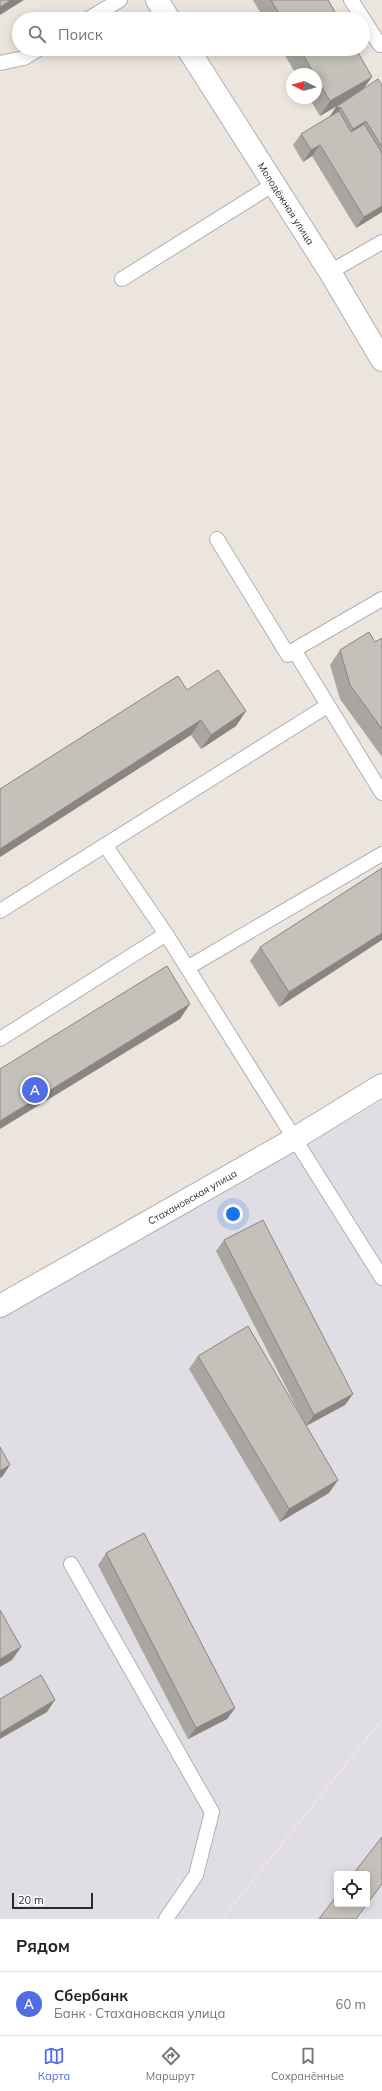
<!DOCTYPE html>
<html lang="ru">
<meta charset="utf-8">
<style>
:root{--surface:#fff;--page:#f6f6f6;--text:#202124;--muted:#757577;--line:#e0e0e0;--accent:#506de6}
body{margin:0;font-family:Mulish,sans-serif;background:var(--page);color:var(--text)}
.controls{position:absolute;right:12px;bottom:12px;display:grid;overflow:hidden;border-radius:4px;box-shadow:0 2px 10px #0003}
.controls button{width:36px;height:36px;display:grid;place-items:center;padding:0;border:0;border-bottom:1px solid var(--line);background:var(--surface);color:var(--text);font:20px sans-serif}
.compass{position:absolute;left:286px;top:68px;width:36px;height:36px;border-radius:50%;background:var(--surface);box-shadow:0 2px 10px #0003;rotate:275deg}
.scale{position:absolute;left:12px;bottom:10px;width:81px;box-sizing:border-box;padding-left:4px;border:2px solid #2b2b2b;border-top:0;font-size:11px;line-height:14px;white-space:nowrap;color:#2b2b2b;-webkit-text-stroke:3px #fff;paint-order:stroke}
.you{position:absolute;left:233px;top:1214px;width:14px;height:14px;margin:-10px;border:3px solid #fff;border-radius:50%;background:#1a73e8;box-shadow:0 0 0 6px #1a73e833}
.badge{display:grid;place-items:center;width:26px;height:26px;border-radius:50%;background:var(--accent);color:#fff;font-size:13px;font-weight:700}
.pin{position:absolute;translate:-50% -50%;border:2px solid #fff;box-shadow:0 1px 4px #0006}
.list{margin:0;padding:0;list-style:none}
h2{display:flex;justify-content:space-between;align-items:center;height:52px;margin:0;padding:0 16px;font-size:17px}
h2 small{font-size:13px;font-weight:400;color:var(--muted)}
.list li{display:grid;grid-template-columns:26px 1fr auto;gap:12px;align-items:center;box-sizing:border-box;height:64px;padding:0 16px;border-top:1px solid var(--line)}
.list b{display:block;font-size:15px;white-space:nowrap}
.list p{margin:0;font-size:13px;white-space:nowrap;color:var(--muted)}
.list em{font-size:13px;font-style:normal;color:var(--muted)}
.icon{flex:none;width:22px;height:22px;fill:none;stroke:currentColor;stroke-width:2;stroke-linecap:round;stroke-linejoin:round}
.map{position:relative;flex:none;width:382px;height:1919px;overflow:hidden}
.search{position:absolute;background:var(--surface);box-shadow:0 2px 10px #0003;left:12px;right:12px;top:12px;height:44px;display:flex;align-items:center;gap:10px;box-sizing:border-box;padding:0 14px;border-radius:22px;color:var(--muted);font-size:15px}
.sheet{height:116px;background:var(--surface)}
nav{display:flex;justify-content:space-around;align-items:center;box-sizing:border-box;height:56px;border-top:1px solid var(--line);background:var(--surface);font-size:11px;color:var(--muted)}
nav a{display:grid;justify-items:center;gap:2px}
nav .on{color:var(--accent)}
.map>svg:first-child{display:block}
</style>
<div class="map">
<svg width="382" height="1919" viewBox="0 0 382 1919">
<rect width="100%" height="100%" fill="#ebe5de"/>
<path fill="#e0dee4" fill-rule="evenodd" d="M 382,1101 L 382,1718 L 221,1919 L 0,1919 L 0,1313 Z
M 382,1721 L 382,1919 L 223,1919 ZM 337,1874 L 367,1874 L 367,1904 L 337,1904 Z"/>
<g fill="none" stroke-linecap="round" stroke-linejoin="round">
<defs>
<path id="lane" d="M 351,0 L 380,45 L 382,44
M 88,19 L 120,0
M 0,63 L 24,58 L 39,49
M 330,272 L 382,242
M 122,279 L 274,184
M 217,539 L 288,655 L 294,650
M 382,599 L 294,650 L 382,793
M 105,845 L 166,934 L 382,1278
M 0,911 L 327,706
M 187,968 L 382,854
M 0,1039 L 166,934
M 71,1564 L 212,1812 L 196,1875 L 166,1919"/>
<g id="street">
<path d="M 157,0 L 169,19"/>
<path id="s1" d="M 188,49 L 330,272 L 382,360"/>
<path id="s2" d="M 0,1306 L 294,1139 L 382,1085"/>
</g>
</defs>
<use href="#lane" stroke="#afb0ba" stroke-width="16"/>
<use href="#street" stroke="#afb0ba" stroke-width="24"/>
<use href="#lane" stroke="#fff" stroke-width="14"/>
<use href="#street" stroke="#fff" stroke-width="22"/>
</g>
<path fill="#a9a5a0" d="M 253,0 L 328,0 L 339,19 L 264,19 Z
M 281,49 L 356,49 L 364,89 L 382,85 L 382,212 L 356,228 L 312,156 L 303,162 L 293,145 L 301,134 L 330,117 L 336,107 L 349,99 L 320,116 L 309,98 L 316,98 L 316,74 L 296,74 Z
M 382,638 L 382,757 L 340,699 L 330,665 L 340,650 L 375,642 Z
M 187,690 L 246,711 L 236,726 L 201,749 L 191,735 L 0,857 L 0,789 Z
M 382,868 L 279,1007 L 250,961 L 260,947 Z
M 224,1240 L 353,1394 L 345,1405 L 306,1426 L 338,1480 L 329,1493 L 280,1522 L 189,1369 L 198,1356 L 305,1424 L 216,1251 Z
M 106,1553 L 235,1708 L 227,1719 L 188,1739 L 98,1565 Z"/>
<path fill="#898682" d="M 11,0 L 24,0 L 0,15 L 0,7 Z
M 372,77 L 362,91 L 320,116 L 330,101 Z
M 336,107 L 341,108 L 331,123 L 326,122 Z
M 366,121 L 356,135 L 343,143 L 353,129 Z
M 320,145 L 312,156 L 303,162 L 311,150 Z
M 382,206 L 382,212 L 356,228 L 364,217 Z
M 246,711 L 236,726 L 201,749 L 211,735 Z
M 201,720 L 191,735 L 0,857 L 0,849 Z
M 382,933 L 382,940 L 279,1007 L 289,992 Z
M 190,1004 L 180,1019 L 0,1129 L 0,1121 Z
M 353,1394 L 345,1405 L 306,1426 L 314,1415 Z
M 10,1465 L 2,1477 L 0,1478 L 0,1471 Z
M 338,1480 L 329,1493 L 280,1522 L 289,1509 Z
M 21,1647 L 12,1660 L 0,1667 L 0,1659 Z
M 55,1700 L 47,1712 L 0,1739 L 0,1733 Z
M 235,1708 L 227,1719 L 188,1739 L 196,1728 Z"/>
<path fill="#c4c0ba" stroke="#898682" d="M 0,0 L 11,0 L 0,7 Z
M 271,0 L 328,0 L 339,19 L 282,19 Z
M 300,49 L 356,49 L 372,77 L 330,101 L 316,78 L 316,74 L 314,74 Z
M 378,79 L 382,85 L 382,147 L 366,121 L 353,129 L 341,108 L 336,107 Z
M 339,111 L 351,132 L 364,124 L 382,153 L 382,206 L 364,217 L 320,145 L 311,150 L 301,134 Z
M 369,632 L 375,642 L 382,638 L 382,729 L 350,685 L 340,650 Z
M 218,670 L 246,711 L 211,735 L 201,720 L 0,849 L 0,789 L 178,676 L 187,690 Z
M 382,868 L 382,933 L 289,992 L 260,947 Z
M 167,966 L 190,1004 L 0,1121 L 0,1069 Z
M 263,1220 L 353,1394 L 314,1415 L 224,1240 Z
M 248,1326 L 338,1480 L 289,1509 L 198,1356 Z
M 0,1447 L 10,1465 L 0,1471 Z
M 144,1533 L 235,1708 L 196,1728 L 106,1553 Z
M 0,1610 L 21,1647 L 0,1659 Z
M 41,1675 L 55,1700 L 0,1733 L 0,1699 Z
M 382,1837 L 382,1884 L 367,1904 L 367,1874 L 353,1874 Z
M 337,1895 L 337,1904 L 367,1904 L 356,1919 L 319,1919 Z"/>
<g text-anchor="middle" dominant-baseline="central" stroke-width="4" stroke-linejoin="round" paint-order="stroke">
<g font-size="10" fill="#2b2b2b" stroke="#fff">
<text stroke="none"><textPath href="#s1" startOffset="183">Молодёжная улица</textPath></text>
<text stroke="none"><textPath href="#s2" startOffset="221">Стахановская улица</textPath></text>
</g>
</g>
</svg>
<div class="controls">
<button><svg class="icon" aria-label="locate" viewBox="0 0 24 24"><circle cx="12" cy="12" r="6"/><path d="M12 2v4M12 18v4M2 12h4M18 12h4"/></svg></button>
</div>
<svg class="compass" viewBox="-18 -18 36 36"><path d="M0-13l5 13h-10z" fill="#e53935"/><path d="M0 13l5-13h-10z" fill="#757577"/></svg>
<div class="scale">20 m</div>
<div class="you"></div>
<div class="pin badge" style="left:35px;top:1090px">A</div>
<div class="search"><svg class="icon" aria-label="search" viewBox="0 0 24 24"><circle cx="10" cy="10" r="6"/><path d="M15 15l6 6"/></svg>Поиск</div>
</div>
<section class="sheet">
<h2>Рядом<small></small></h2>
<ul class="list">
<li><span class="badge">A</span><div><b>Сбербанк</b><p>Банк · Стахановская улица</p></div><em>60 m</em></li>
</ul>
</section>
<nav>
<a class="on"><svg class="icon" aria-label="map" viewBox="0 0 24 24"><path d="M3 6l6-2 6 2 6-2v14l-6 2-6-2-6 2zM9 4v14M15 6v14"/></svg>Карта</a>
<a><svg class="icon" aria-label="directions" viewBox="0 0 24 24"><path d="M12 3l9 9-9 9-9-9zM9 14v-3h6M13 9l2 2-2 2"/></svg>Маршрут</a>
<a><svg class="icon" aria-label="saved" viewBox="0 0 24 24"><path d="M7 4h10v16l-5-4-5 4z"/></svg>Сохранённые</a>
</nav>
